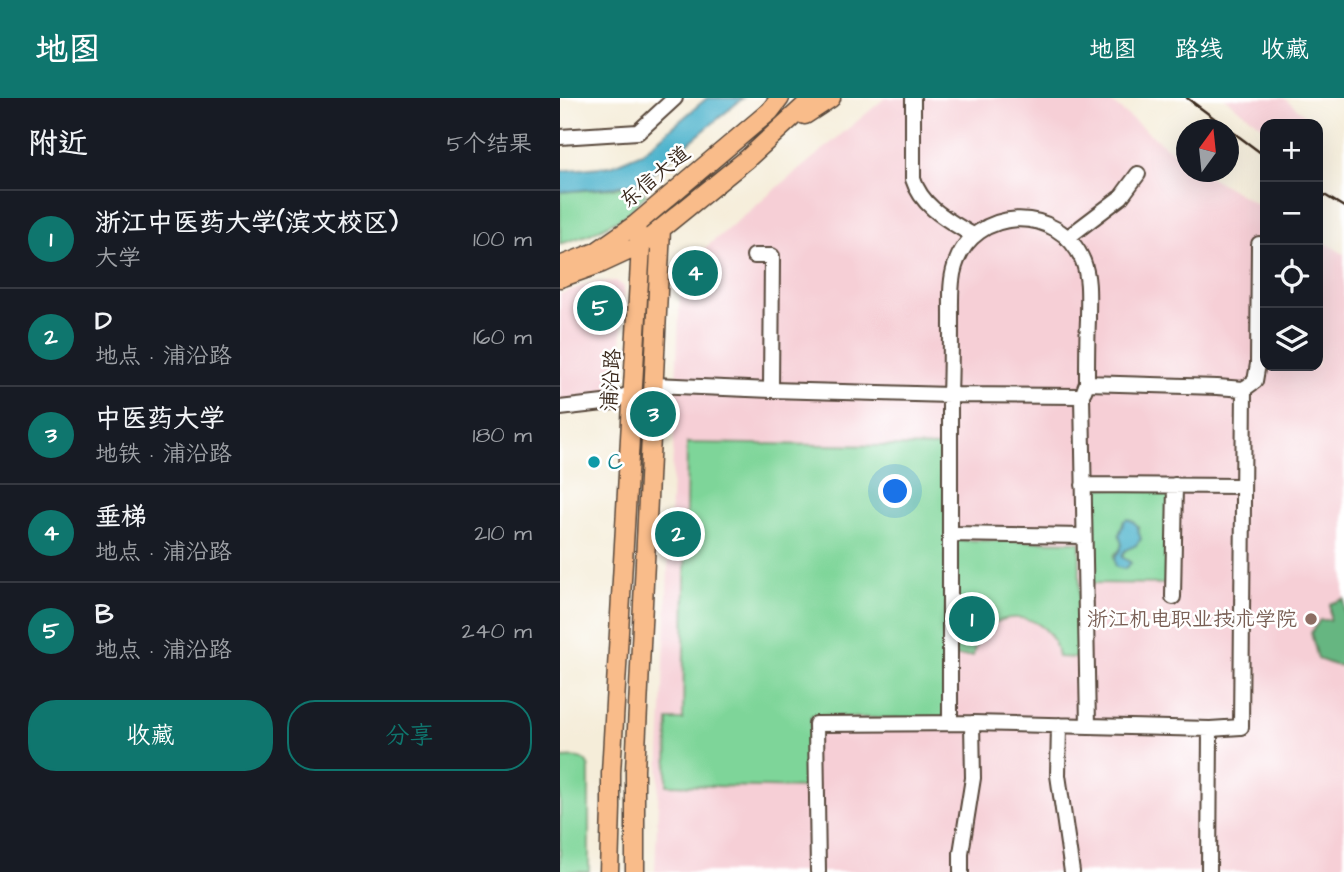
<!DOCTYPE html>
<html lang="zh">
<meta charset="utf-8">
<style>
:root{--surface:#171b24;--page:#20242c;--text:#f1f3f6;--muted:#9ea1a6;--line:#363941;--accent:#0f766e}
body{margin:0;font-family:"Architects Daughter","LXGW WenKai TC",sans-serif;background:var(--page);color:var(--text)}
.controls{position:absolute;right:21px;top:21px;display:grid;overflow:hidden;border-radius:14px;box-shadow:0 7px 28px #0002}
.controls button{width:63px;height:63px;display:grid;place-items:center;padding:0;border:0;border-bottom:2px solid var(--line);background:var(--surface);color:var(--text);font:35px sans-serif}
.compass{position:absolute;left:616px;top:21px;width:63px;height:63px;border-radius:50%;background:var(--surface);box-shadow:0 7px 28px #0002;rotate:15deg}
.you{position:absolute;left:336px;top:394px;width:24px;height:24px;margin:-18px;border:5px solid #fff;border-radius:50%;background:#1a73e8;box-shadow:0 0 0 10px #1a73e833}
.badge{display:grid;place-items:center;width:46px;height:46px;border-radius:50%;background:var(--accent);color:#fff;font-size:23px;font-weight:700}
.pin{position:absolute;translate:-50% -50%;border:4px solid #fff;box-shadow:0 2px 7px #0006}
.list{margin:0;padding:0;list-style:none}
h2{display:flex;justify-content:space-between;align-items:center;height:91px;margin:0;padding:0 28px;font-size:30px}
h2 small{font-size:23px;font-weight:400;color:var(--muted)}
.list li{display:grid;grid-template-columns:46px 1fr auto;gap:21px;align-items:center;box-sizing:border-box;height:98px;padding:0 28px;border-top:2px solid var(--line)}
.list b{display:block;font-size:26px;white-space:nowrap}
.list p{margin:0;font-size:23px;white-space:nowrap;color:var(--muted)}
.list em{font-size:23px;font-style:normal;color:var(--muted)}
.actions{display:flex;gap:14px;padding:21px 28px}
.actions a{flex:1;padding:16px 0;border:2px solid var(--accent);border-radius:28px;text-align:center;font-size:24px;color:var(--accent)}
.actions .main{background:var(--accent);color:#fff}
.icon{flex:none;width:38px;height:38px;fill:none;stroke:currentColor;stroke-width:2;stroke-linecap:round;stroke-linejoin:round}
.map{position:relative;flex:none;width:784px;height:774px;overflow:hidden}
header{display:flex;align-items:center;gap:42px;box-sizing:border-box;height:98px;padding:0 35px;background:var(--accent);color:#fff}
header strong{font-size:33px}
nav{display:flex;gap:38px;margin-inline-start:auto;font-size:24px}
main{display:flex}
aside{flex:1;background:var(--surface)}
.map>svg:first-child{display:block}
</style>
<header>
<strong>地图</strong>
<nav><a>地图</a><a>路线</a><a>收藏</a></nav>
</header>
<main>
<aside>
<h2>附近<small>5个结果</small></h2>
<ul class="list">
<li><span class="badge">1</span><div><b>浙江中医药大学(滨文校区)</b><p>大学</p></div><em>100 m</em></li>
<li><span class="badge">2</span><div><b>D</b><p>地点 · 浦沿路</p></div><em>160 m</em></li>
<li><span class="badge">3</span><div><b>中医药大学</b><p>地铁 · 浦沿路</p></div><em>180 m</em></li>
<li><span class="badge">4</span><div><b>垂梯</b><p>地点 · 浦沿路</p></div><em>210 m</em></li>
<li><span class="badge">5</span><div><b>B</b><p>地点 · 浦沿路</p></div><em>240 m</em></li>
</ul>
<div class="actions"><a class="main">收藏</a><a>分享</a></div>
</aside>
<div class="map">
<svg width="784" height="774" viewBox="0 0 784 774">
<rect width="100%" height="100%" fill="#fff"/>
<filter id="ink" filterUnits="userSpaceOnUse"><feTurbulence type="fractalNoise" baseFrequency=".0143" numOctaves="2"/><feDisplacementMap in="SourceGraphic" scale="14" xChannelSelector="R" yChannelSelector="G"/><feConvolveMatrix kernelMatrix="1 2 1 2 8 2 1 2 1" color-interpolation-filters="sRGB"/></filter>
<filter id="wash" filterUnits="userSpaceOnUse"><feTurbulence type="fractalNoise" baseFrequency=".00686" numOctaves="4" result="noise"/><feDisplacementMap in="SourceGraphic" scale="28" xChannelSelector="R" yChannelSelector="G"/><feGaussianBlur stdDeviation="1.57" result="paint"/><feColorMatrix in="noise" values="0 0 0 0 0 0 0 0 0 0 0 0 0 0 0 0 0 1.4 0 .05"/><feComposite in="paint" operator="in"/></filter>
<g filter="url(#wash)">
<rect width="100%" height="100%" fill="#f5edd9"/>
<path fill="#f6cfd6" d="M 325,0 L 546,0 L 626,65 L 626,74 L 642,74 L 705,111 L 705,268 L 758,268 L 758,141 L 784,156 L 784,774 L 95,774 L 121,170 Z
M 664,0 L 724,0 L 745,17 L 752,26 L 705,26 L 705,30 Z
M 56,183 L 64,189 L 60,273 L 56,288 L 39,301 L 0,305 L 0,196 L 31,185 Z"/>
<path fill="#7ed599" stroke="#5c805c" stroke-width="2" fill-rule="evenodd" d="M 77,88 L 86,97 L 65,118 L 30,136 L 0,146 L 0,94 Z
M 127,345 L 388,349 L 384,621 L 251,619 L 250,690 L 107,687 L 108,622 L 123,622 Z
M 528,389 L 611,391 L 610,486 L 527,485 ZM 564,423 L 578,428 L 579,436 L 563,454 L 562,459 L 570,464 L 554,459 L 555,456 L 560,452 L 562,446 L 559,437 Z
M 393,442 L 520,444 L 519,560 L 498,559 C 493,508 421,506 413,558 L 392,558 Z
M 0,660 C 12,660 25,656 29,670 L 29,774 L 0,774 Z"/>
<path fill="#66b681" stroke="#507050" stroke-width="2" d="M 784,501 L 784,568 L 774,567 L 758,561 L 751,535 L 760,522 L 770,522 L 770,506 Z"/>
<path fill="#4db3cc" stroke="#446e75" stroke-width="2" d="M 147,0 L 183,0 L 94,74 L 75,85 L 55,89 L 0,94 L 0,73 L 51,68 L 82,55 Z
M 567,421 C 581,426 576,430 581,441 C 579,443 578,445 576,447 C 569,452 564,449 562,459 L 571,465 L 565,471 L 556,469 C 553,461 555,458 560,452 L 562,446 L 559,437 L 564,423 Z"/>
</g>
<g filter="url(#ink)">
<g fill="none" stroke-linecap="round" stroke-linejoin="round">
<defs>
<path id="minor" d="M 353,0 L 353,81 C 362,110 390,123 414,138
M 0,39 L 78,34 L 115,0
M 507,140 L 561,99 L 578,76
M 194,158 L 212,158 L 211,292
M 94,287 L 211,292 L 390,297 C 391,270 391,243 391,216 C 391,200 390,183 395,168 C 413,108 499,105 523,163 C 530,181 528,202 528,221 C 527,243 527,264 527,285
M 684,291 L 695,283 L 698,266 L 699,146
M 524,293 L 527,285 L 657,289 L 684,291 L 681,629 L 650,631
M 0,310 L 52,304 L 73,294
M 523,387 L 683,388
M 390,436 L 524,438
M 613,499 L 615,387
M 390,625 L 390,297 L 522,298 L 528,628
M 499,627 L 498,677 L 512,774
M 258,774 L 256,626 L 412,625 L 650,631 L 649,774
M 401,774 L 401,755 L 413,680 L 412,625"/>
<path id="major" d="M 245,17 L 271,0
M 0,168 L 36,154 L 75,127 L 210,13 L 220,0
M 0,180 L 42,165 L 81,147 L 187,61 L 253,0
M 49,774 L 51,710 L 51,675 L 81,147 L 75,127
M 75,774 L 75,672 L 101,131"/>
</defs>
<use href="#minor" stroke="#57473a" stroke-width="18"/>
<use href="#major" stroke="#57473a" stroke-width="21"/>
<use href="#minor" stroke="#fff" stroke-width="14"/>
<use href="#major" stroke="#f9bc8a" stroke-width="18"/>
<path stroke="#3b2a1e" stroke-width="2.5" d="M 627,0 L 705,58
M 758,93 L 784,109"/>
</g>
</g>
<circle fill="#0f9aa8" stroke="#fff" stroke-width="2.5" cx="34" cy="364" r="7"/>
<circle fill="#8d6e63" stroke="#fff" stroke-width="2.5" cx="751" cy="521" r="7"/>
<g text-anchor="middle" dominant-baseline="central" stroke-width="5" stroke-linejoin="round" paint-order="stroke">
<g font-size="21" fill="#3b2a1e" stroke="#fff">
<text transform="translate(95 79) rotate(-40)">东信大道</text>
<text transform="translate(51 282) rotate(-86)">浦沿路</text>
</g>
<g font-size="21" fill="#0d838f" stroke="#fff" text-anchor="start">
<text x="48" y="364">C</text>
</g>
<g font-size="21" fill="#785e54" stroke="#fff" text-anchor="end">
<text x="737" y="521">浙江机电职业技术学院</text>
</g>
</g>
</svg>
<div class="controls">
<button>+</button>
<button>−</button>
<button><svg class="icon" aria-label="locate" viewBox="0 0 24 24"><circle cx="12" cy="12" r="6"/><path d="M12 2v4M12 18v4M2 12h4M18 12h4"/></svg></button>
<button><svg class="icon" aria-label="layers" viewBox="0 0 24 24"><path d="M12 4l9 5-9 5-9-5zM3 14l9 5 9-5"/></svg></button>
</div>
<svg class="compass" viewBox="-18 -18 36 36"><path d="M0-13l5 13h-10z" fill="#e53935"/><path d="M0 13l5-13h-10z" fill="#9ea1a6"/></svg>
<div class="you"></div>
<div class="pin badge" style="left:412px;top:521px">1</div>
<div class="pin badge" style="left:118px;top:436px">2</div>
<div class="pin badge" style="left:93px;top:316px">3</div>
<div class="pin badge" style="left:135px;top:175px">4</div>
<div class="pin badge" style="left:40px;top:210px">5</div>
</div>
</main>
